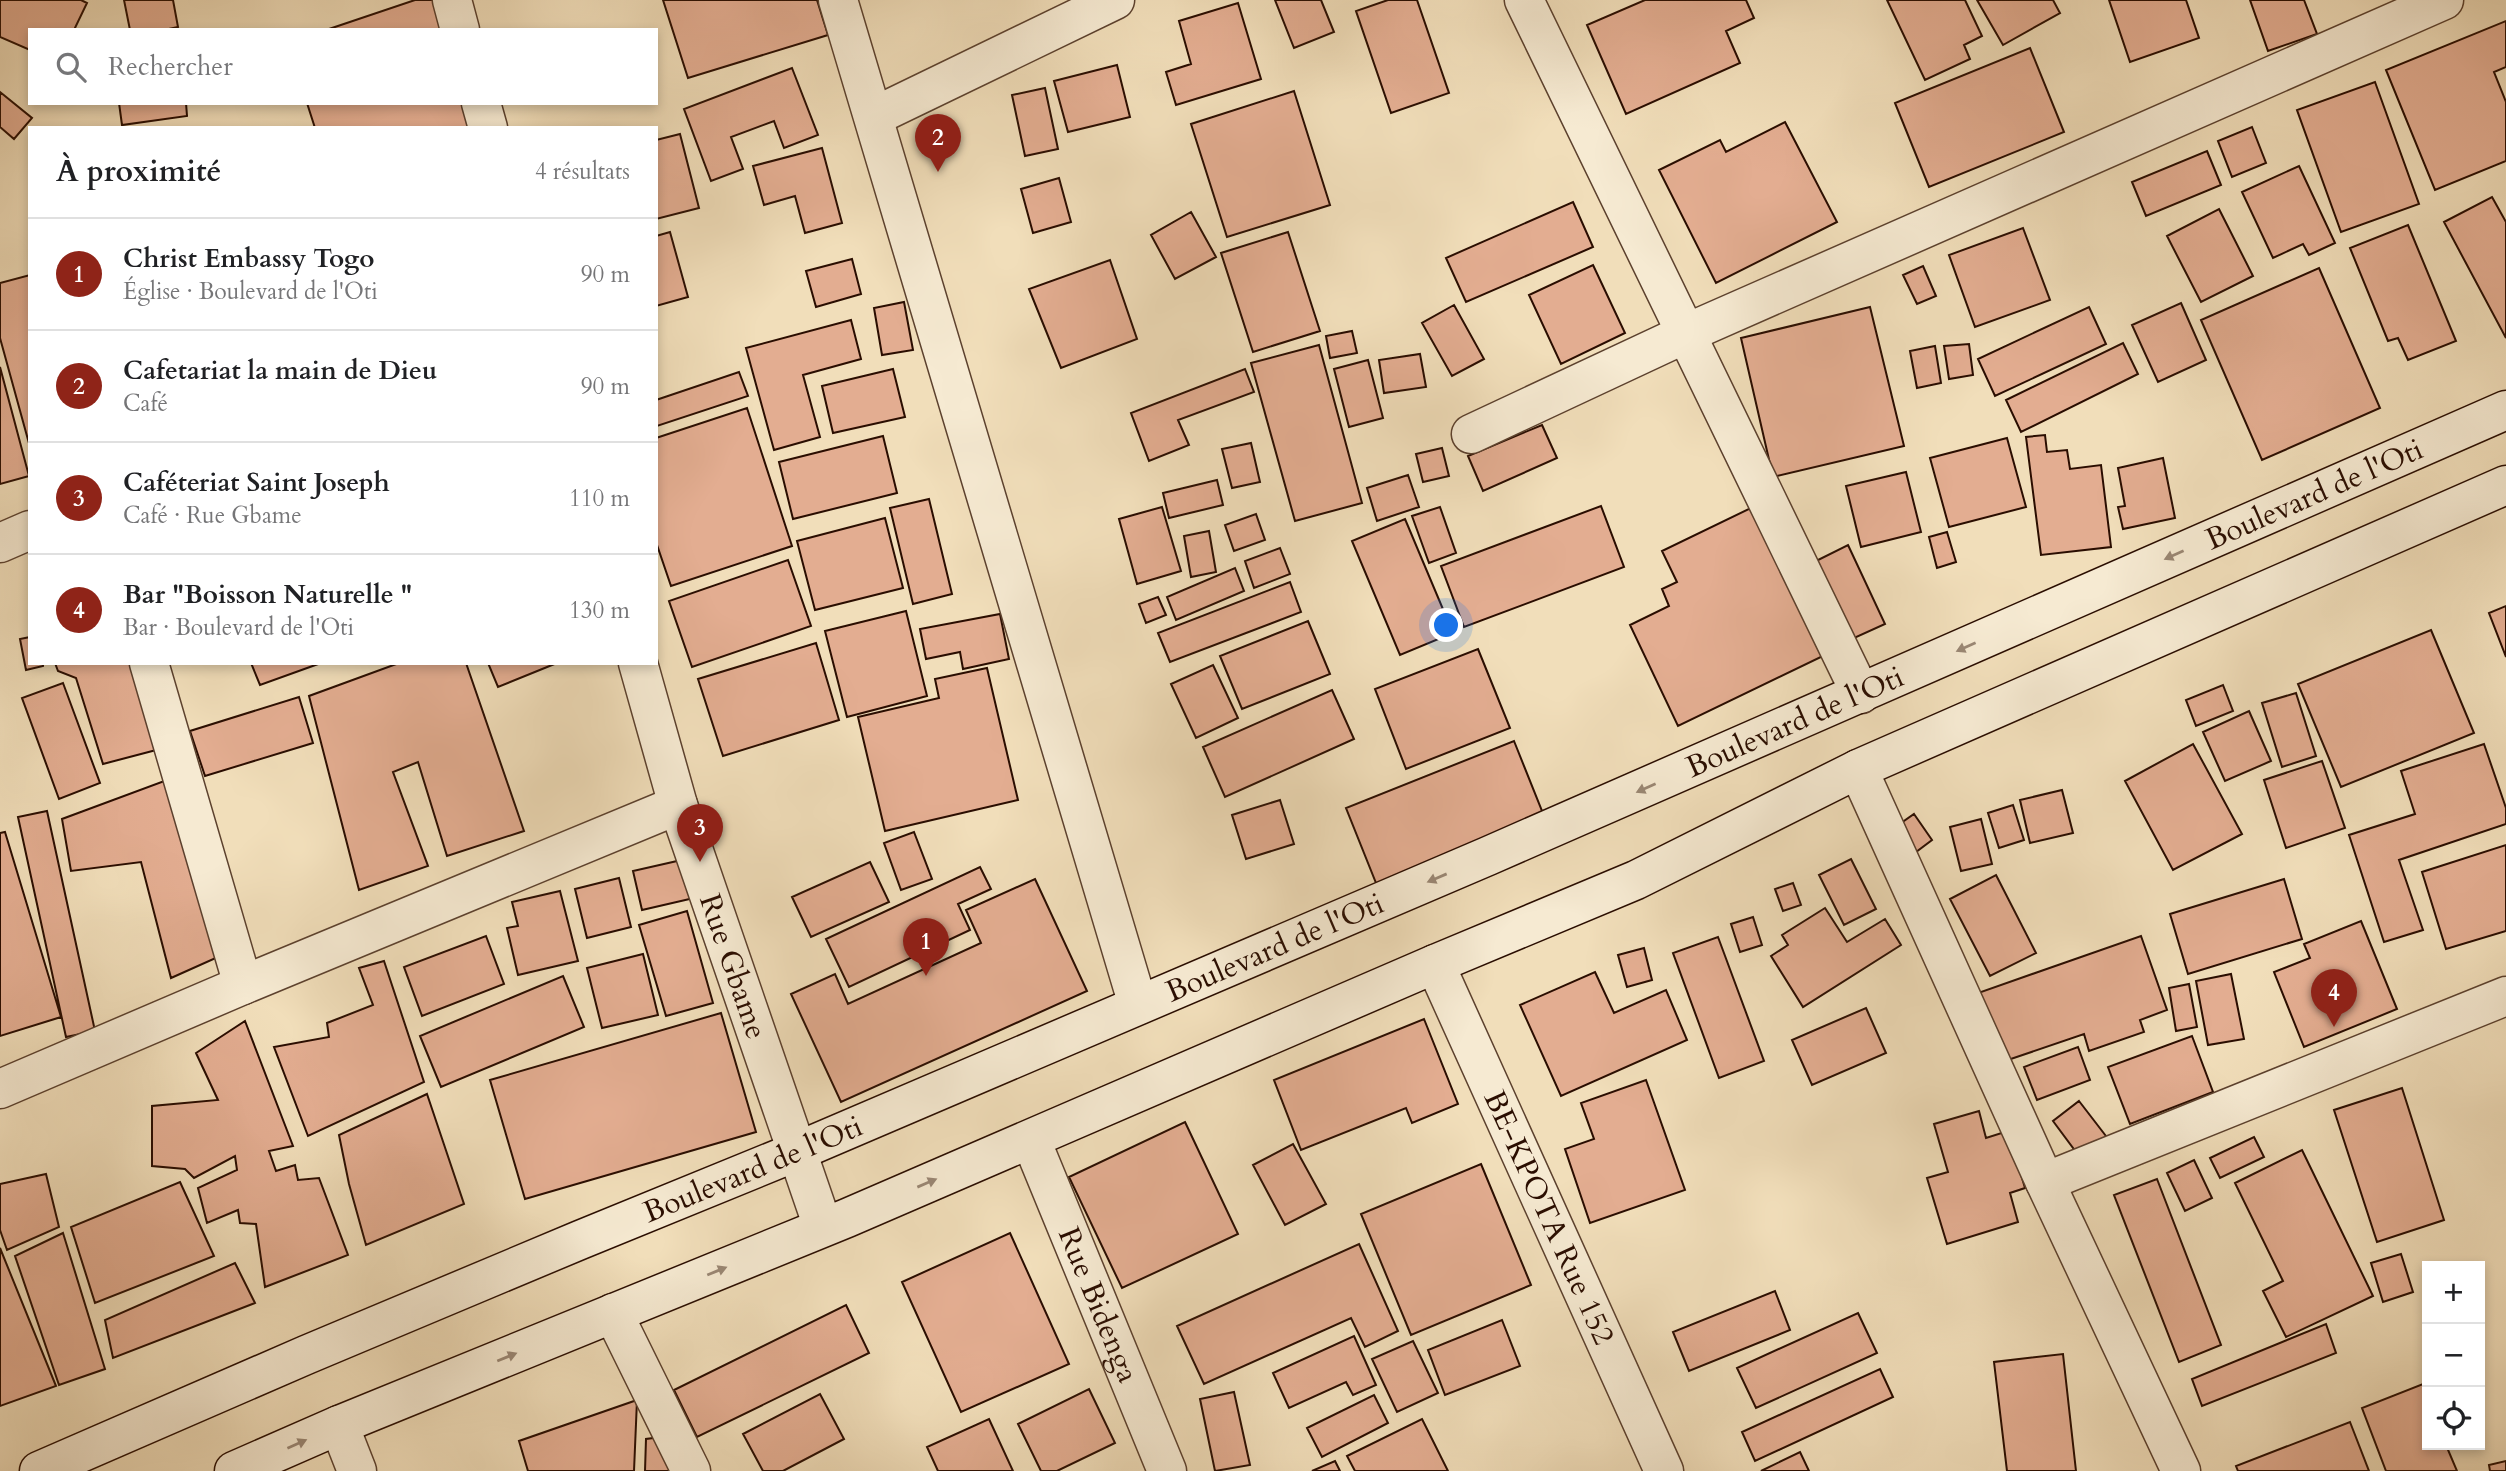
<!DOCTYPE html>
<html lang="fr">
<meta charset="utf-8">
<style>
:root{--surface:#fff;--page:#f2f2f2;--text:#202124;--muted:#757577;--line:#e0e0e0;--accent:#8f2418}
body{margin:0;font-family:Cardo,serif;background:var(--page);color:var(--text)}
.controls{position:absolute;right:21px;bottom:21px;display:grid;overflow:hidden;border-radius:0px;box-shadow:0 4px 10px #0003}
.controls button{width:63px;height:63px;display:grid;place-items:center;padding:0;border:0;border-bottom:2px solid var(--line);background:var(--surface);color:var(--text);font:35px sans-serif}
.you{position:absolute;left:1447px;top:626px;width:24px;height:24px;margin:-18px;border:5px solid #fff;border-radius:50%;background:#1a73e8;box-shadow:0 0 0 10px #1a73e833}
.badge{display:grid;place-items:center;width:46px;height:46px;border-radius:50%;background:var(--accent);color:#fff;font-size:23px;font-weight:700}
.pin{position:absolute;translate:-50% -58px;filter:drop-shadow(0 2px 4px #0008)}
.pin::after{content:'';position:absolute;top:37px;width:24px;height:21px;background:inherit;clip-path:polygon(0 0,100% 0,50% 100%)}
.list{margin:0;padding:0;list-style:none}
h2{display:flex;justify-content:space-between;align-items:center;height:91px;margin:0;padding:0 28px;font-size:30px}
h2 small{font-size:23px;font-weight:400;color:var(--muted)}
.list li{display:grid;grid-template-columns:46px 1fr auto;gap:21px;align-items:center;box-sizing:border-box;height:112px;padding:0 28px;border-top:2px solid var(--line)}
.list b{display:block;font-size:26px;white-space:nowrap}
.list p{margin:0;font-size:23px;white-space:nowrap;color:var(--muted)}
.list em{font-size:23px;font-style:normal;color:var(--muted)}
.icon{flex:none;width:38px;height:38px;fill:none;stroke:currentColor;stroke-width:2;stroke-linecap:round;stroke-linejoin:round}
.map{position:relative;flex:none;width:2506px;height:1471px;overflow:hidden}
.search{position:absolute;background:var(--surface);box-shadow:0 4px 10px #0003;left:28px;top:28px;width:630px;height:77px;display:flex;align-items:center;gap:18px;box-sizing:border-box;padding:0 24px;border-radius:0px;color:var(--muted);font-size:26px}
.panel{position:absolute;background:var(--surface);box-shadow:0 4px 10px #0003;left:28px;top:126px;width:630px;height:539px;border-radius:0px}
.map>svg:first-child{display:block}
</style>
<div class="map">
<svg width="2506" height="1471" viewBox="0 0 2506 1471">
<rect width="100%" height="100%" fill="#f1deba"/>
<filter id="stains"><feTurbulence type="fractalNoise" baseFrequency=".00286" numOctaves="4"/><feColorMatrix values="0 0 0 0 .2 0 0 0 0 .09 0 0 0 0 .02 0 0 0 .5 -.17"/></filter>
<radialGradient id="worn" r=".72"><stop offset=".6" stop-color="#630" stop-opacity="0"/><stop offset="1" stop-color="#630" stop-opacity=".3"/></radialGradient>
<path fill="#e3ad91" stroke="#2a0d00" stroke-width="2" d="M 0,0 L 81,0 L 87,3 L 74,30 L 30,30 L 30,50 L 0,37 Z
M 124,0 L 173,0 L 178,27 L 164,30 L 130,30 Z
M 415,0 L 433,0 L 443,30 L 326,30 Z
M 663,0 L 817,0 L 828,35 L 688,78 Z
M 1275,0 L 1321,0 L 1334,32 L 1294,48 Z
M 1388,0 L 1417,0 L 1449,93 L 1391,113 L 1356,11 Z
M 1645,0 L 1746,0 L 1754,18 L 1726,31 L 1740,63 L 1626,114 L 1587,25 Z
M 1887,0 L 1965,0 L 1982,36 L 1964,45 L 1970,59 L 1925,80 Z
M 1977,0 L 2053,0 L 2060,13 L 2003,45 Z
M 2109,0 L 2186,0 L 2199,38 L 2130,62 Z
M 2250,0 L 2304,0 L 2317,34 L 2268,51 Z
M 1238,3 L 1261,79 L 1176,105 L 1166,72 L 1191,64 L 1179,21 Z
M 2506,21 L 2506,67 L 2494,72 L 2506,102 L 2506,161 L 2435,190 L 2386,70 Z
M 2030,48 L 2064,132 L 1929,187 L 1895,103 Z
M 1117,65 L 1130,117 L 1068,132 L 1054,81 Z
M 792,68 L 818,135 L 784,148 L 774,121 L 731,137 L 743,169 L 711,181 L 684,109 Z
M 2375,82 L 2419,204 L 2341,232 L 2297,110 Z
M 1045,88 L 1058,149 L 1025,156 L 1012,95 Z
M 1294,91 L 1330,205 L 1227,237 L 1191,124 Z
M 0,92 L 32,118 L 14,139 L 0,127 Z
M 119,103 L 186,103 L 187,116 L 122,125 Z
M 307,103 L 468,103 L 476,128 L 315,128 Z
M 1785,122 L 1837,222 L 1716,283 L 1659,170 L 1720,140 L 1726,152 Z
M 2252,127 L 2266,163 L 2232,177 L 2218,141 Z
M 680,134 L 699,208 L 656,219 L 656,140 Z
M 822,148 L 842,223 L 805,233 L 795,196 L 764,205 L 753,166 Z
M 2207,151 L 2221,185 L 2146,216 L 2132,182 Z
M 2299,166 L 2335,243 L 2309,255 L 2303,244 L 2273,258 L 2242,192 Z
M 1059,178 L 1071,222 L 1033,233 L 1021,189 Z
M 2492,197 L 2506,222 L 2506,338 L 2444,222 Z
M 1573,202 L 1593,247 L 1466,302 L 1446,258 Z
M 2219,209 L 2253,276 L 2201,302 L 2167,236 Z
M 1191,212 L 1216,257 L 1175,279 L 1151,235 Z
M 2408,225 L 2456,341 L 2408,360 L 2398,338 L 2388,341 L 2350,248 Z
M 2023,228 L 2050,300 L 1975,327 L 1949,255 Z
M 670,232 L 688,297 L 656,306 L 656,236 Z
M 1288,232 L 1320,331 L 1253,352 L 1221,253 Z
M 852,259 L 861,294 L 816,307 L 806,271 Z
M 1110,260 L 1137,339 L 1061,368 L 1029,289 Z
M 1593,265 L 1625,333 L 1561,364 L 1529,295 Z
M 1923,266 L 1936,296 L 1917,304 L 1903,275 Z
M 2319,268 L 2380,408 L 2262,460 L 2201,320 Z
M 30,275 L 30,447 L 0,338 L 0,283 Z
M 904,302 L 913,350 L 882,355 L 874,308 Z
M 2181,303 L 2206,360 L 2158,382 L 2132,325 Z
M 1454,305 L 1484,359 L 1452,376 L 1422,323 Z
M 1870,307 L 1904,446 L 1773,477 L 1741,338 Z
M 2089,307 L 2106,344 L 1995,396 L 1978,359 Z
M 851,320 L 861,359 L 803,375 L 820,437 L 774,450 L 746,348 Z
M 1352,331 L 1357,353 L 1330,358 L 1326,336 Z
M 2123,343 L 2138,374 L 2021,432 L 2006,400 Z
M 1969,344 L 1973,375 L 1949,379 L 1944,346 Z
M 1319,345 L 1362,503 L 1295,521 L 1251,363 Z
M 1935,346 L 1941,383 L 1917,388 L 1910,351 Z
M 1420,354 L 1426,387 L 1384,393 L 1379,360 Z
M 1368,360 L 1383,418 L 1349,427 L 1334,369 Z
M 0,367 L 29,476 L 0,484 Z
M 893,369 L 905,417 L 833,433 L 822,386 Z
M 1245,369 L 1254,392 L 1178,420 L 1189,445 L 1149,461 L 1131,413 Z
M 739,372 L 748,396 L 657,426 L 656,400 Z
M 747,408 L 792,546 L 671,586 L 656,542 L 656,438 Z
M 1542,425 L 1557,458 L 1483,491 L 1468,456 Z
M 2045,435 L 2047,452 L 2067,450 L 2070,469 L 2101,465 L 2111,547 L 2041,555 L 2026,437 Z
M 883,436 L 897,493 L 793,519 L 779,462 Z
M 2007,438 L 2026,507 L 1949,527 L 1930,458 Z
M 1251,443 L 1260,482 L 1232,488 L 1222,449 Z
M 1442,448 L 1449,476 L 1423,482 L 1416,454 Z
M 2163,458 L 2175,518 L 2123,529 L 2118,507 L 2125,506 L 2118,468 Z
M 1906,472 L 1921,532 L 1861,547 L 1846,486 Z
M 1408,475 L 1419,507 L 1377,521 L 1367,488 Z
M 1217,480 L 1223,505 L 1169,518 L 1163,493 Z
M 929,499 L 952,594 L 913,604 L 890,508 Z
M 1601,506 L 1624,567 L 1464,627 L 1441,566 Z
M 1162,507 L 1181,571 L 1137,584 L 1119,519 Z
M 1440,507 L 1456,553 L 1429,563 L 1412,516 Z
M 1753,507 L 1825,655 L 1678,726 L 1630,625 L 1669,606 L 1662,589 L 1677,582 L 1662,551 Z
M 1256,514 L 1265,540 L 1234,551 L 1225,525 Z
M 885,518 L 903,588 L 815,610 L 797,541 Z
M 1405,519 L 1453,633 L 1400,655 L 1352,541 Z
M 1209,531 L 1216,572 L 1191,577 L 1184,536 Z
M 1947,532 L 1956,562 L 1937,568 L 1929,537 Z
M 1848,545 L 1885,624 L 1852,639 L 1816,561 Z
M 1280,548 L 1290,574 L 1254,588 L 1245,561 Z
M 788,560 L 811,626 L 692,667 L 669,601 Z
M 1235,568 L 1244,591 L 1176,620 L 1167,597 Z
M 1290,582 L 1301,612 L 1170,662 L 1158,633 Z
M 1158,597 L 1166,615 L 1146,623 L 1139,604 Z
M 2506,606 L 2506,657 L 2489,613 Z
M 906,611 L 927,696 L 847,717 L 825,631 Z
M 1000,614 L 1009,659 L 963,669 L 960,652 L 926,659 L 920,629 Z
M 1308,621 L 1330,674 L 1242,709 L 1220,656 Z
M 2431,630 L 2474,733 L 2341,787 L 2298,684 Z
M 30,637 L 30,663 L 43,663 L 43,666 L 26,670 L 20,639 Z
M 816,643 L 839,720 L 723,756 L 698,679 Z
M 1478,649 L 1510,728 L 1406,769 L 1375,689 Z
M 55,663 L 136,663 L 160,749 L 103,764 L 76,678 L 58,671 Z
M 251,663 L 321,663 L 260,685 Z
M 399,663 L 466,663 L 524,831 L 447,856 L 418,762 L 393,772 L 428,866 L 359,890 L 309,696 Z
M 488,663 L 557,663 L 498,687 Z
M 1213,665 L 1238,718 L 1196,738 L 1171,684 Z
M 987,668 L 1018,800 L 885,831 L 858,717 L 939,698 L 935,679 Z
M 63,683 L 100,783 L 59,799 L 22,698 Z
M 2223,685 L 2233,711 L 2196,726 L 2186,700 Z
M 1332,690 L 1354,739 L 1225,797 L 1203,747 Z
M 2296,693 L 2316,756 L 2282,767 L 2262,703 Z
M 299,697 L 313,743 L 205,776 L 190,731 Z
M 2249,711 L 2271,761 L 2225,781 L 2203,732 Z
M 1514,741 L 1546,821 L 1378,888 L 1346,808 Z
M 2193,744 L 2242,834 L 2173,870 L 2125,781 Z
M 2484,744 L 2506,808 L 2506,824 L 2399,860 L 2423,930 L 2384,942 L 2349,835 L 2415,814 L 2401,771 Z
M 2322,761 L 2345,828 L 2286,848 L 2264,780 Z
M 175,777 L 227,953 L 171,978 L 141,862 L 71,871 L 62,819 Z
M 2062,790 L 2073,833 L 2030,843 L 2020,800 Z
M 1280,800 L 1294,844 L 1246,859 L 1232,815 Z
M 2013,805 L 2024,840 L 1999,848 L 1988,813 Z
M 47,811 L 95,1031 L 66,1037 L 18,817 Z
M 1914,814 L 1932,840 L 1912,855 L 1894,828 Z
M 1981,819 L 1992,864 L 1961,871 L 1950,827 Z
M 5,832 L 61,1017 L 0,1036 L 0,833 Z
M 914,832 L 932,879 L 901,890 L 884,843 Z
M 2506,845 L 2506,931 L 2446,949 L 2422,872 Z
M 686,859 L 694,898 L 642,910 L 633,871 Z
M 1851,859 L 1876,909 L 1844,925 L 1819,875 Z
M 870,862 L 889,902 L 811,937 L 792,897 Z
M 980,867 L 991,889 L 958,904 L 970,930 L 849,987 L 826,939 Z
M 1996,875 L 2036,953 L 1990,976 L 1950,899 Z
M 619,878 L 631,927 L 587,938 L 575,889 Z
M 1035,879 L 1087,991 L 841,1102 L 791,994 L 835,974 L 848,1004 L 981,943 L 966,910 Z
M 2284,879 L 2302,939 L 2188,974 L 2170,914 Z
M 1793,883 L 1801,905 L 1783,911 L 1775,889 Z
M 560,891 L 578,961 L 518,975 L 507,928 L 518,926 L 512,902 Z
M 1825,908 L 1847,942 L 1885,919 L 1901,945 L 1803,1007 L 1771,956 L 1788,945 L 1782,935 Z
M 687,911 L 713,1003 L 666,1016 L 639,925 Z
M 1753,917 L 1762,945 L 1740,952 L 1731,924 Z
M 2361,921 L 2397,1009 L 2304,1047 L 2274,972 L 2310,958 L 2304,944 Z
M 486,936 L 504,984 L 422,1016 L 404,967 Z
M 2141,936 L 2167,1010 L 2140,1020 L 2144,1032 L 2089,1051 L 2084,1034 L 2002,1062 L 1978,993 Z
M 1718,937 L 1764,1061 L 1719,1078 L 1673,953 Z
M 1644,948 L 1652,980 L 1627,987 L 1618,955 Z
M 643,954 L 658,1015 L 602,1028 L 587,968 Z
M 384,961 L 424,1082 L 308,1136 L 274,1047 L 329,1037 L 327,1023 L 373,1005 L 359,968 Z
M 1595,972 L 1614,1013 L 1666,990 L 1687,1040 L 1561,1096 L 1520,1005 Z
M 2231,974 L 2244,1039 L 2208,1045 L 2196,981 Z
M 563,976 L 584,1027 L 441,1087 L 420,1036 Z
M 2189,984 L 2197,1027 L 2176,1031 L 2169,988 Z
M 1866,1008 L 1886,1053 L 1812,1085 L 1792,1040 Z
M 721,1013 L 756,1132 L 525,1199 L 490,1080 Z
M 1424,1019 L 1458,1104 L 1412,1123 L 1406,1108 L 1301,1150 L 1274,1080 Z
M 245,1021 L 293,1146 L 269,1151 L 276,1171 L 295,1165 L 298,1180 L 319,1178 L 348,1255 L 265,1287 L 256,1224 L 240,1223 L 238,1210 L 207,1223 L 198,1188 L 237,1170 L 235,1156 L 194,1178 L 185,1169 L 152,1166 L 152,1106 L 218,1100 L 196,1053 Z
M 2192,1036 L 2213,1092 L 2130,1124 L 2108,1067 Z
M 2078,1047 L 2090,1080 L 2037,1100 L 2024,1067 Z
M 1646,1080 L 1685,1190 L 1590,1223 L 1565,1149 L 1594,1139 L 1581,1103 Z
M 2402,1088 L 2444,1220 L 2377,1242 L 2334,1110 Z
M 427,1094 L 464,1204 L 366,1245 L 349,1184 L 339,1135 Z
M 2079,1101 L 2109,1140 L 2082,1160 L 2053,1121 Z
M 1979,1111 L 1986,1138 L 2008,1131 L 2025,1188 L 2010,1193 L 2018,1222 L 1947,1244 L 1927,1178 L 1948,1172 L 1934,1124 Z
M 1185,1122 L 1238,1234 L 1122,1288 L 1069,1177 Z
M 2254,1137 L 2264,1157 L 2220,1178 L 2210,1158 Z
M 1293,1144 L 1326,1204 L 1285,1225 L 1253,1165 Z
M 2302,1150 L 2373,1296 L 2286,1337 L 2263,1291 L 2283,1281 L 2235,1183 Z
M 2194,1160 L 2212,1198 L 2185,1211 L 2167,1173 Z
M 1481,1164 L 1531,1285 L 1411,1335 L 1361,1214 Z
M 46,1174 L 59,1227 L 7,1250 L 0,1230 L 0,1184 Z
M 2157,1179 L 2221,1345 L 2179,1362 L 2114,1195 Z
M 180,1182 L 214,1256 L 95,1303 L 71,1227 Z
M 63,1233 L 105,1369 L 59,1385 L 15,1256 Z
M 1010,1233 L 1069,1364 L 961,1412 L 902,1282 Z
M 1359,1244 L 1398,1331 L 1365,1347 L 1351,1318 L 1204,1384 L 1177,1326 Z
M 0,1248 L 56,1386 L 0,1406 Z
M 2401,1254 L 2413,1292 L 2383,1302 L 2371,1263 Z
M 235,1263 L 255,1303 L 113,1358 L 105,1320 Z
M 1775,1291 L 1790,1330 L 1689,1371 L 1673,1332 Z
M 846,1305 L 869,1353 L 697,1437 L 674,1390 Z
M 1858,1313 L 1877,1353 L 1756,1408 L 1737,1368 Z
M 1502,1320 L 1520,1366 L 1445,1395 L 1428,1350 Z
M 2326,1324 L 2336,1353 L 2202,1406 L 2192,1379 Z
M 1354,1336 L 1376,1385 L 1353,1395 L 1346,1382 L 1289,1408 L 1273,1373 Z
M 1413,1341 L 1438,1393 L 1397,1412 L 1372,1359 Z
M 2063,1354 L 2076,1471 L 2007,1471 L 1994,1362 Z
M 1880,1369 L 1893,1397 L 1755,1461 L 1742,1432 Z
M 2423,1384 L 2427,1395 L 2427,1445 L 2446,1445 L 2457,1471 L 2386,1471 L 2362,1408 Z
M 1089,1389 L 1115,1443 L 1057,1471 L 1041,1471 L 1018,1424 Z
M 1234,1392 L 1250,1465 L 1215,1471 L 1200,1399 Z
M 820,1394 L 844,1439 L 783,1471 L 763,1471 L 743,1434 Z
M 1374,1395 L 1388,1423 L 1322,1457 L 1307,1428 Z
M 637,1400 L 634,1471 L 528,1471 L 519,1441 Z
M 989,1419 L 1013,1471 L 938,1471 L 927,1447 Z
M 1422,1419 L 1448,1471 L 1355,1471 L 1347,1456 Z
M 2350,1422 L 2369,1471 L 2238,1471 L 2236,1466 Z
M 669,1436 L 679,1471 L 645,1471 L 646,1439 Z
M 1800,1452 L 1809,1471 L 1761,1471 Z
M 1335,1461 L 1340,1471 L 1312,1471 Z
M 2506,1461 L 2506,1471 L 2490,1471 L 2489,1465 Z"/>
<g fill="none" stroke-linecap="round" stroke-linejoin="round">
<defs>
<g id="minor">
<path d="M 452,0 L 460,30"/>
<path d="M 838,0 L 1138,1005"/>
<path d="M 1524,0 L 1861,694"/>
<path d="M 481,103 L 488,128"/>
<path d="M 875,116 L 1115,0"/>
<path d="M 1471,434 L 1687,333 L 2444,0"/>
<path d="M 0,543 L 30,530"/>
<path d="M 149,663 L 243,985"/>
<path id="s1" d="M 638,663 L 678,805 L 823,1227"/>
<path d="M 1858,769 L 2045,1182 L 2181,1471"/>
<path id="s2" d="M 1435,964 L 1664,1471"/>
<path d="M 0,1089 L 243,985 L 678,805"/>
<path id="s3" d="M 1031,1140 L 1167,1471"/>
<path d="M 2045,1182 L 2506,996"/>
<path d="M 613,1313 L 691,1471"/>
<path d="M 339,1425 L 357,1471"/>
</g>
<g id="secondary">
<path id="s4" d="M 39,1471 L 306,1355 L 580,1240 L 798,1151 L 1488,856 L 2506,410"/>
<path d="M 234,1471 L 339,1425 L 847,1218 L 1435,964 L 1636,880 L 1858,769 L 2506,485"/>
</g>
</defs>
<use href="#minor" stroke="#5c412e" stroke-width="41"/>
<use href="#secondary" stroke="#2a0d00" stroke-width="41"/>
<use href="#minor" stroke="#f6ead2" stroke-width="38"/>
<use href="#secondary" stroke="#f6ead2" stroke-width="38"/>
</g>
<defs><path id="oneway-solid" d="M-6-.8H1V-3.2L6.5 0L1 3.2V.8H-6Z" transform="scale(1.75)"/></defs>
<g fill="#9a8774">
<use href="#oneway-solid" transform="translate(2174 555) rotate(156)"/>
<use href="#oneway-solid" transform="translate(1966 647) rotate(156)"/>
<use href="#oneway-solid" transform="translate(1646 788) rotate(156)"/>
<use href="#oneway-solid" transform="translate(1437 878) rotate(157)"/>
<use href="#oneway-solid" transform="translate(927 1183) rotate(-23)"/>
<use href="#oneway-solid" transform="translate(717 1271) rotate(-22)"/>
<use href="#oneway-solid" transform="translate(507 1357) rotate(-22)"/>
<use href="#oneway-solid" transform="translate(297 1444) rotate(-24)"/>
</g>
<g text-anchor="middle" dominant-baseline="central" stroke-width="5" stroke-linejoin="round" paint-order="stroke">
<g font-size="30" fill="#2a0d00" stroke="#f6ead2">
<text stroke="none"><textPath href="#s4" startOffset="2476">Boulevard de l'Oti</textPath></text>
<text stroke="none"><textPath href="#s4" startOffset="1909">Boulevard de l'Oti</textPath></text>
<text stroke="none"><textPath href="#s4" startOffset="1342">Boulevard de l'Oti</textPath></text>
<text stroke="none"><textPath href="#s1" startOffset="318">Rue Gbame</textPath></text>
<text stroke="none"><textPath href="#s4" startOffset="775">Boulevard de l'Oti</textPath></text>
<text stroke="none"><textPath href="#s2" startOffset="278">BE-KPOTA Rue 152</textPath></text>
<text stroke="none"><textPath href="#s3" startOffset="178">Rue Bidenga</textPath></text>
</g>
</g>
<rect width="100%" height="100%" filter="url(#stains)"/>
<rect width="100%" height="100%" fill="url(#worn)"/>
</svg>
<div class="controls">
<button>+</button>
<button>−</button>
<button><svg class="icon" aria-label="locate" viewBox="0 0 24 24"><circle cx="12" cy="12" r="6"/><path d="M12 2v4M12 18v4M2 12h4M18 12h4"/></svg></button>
</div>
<div class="you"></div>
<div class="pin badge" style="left:926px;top:976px">1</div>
<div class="pin badge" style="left:938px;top:172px">2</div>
<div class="pin badge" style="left:700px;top:862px">3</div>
<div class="pin badge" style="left:2334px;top:1027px">4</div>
<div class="search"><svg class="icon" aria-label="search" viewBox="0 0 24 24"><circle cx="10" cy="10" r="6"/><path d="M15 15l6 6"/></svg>Rechercher</div>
<section class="panel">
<h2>À proximité<small>4 résultats</small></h2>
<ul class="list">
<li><span class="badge">1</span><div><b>Christ Embassy Togo</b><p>Église · Boulevard de l'Oti</p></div><em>90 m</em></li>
<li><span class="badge">2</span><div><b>Cafetariat la main de Dieu</b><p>Café</p></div><em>90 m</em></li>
<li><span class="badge">3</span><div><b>Caféteriat Saint Joseph</b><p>Café · Rue Gbame</p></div><em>110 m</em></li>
<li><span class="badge">4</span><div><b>Bar &quot;Boisson Naturelle &quot;</b><p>Bar · Boulevard de l'Oti</p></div><em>130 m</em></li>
</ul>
</section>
</div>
